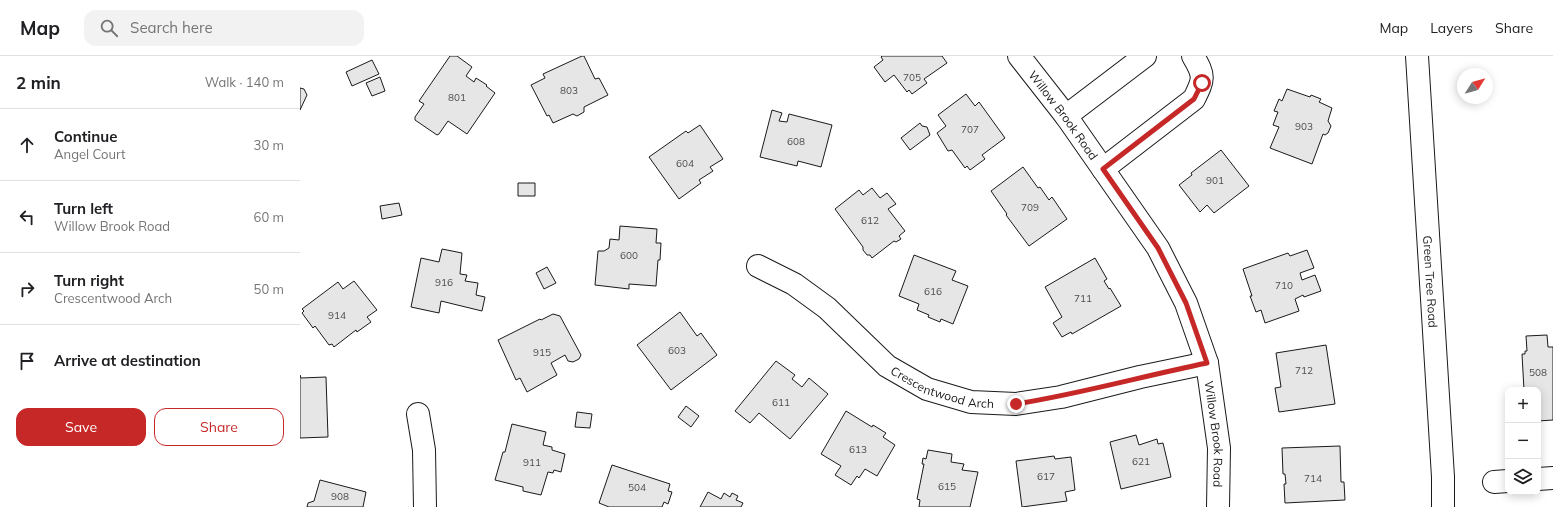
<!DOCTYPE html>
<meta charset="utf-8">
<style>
:root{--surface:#fff;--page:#f2f2f2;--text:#202124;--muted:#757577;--line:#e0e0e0;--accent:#c62828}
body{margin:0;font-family:Mulish,sans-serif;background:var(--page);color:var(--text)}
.controls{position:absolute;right:12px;bottom:12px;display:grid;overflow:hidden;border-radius:8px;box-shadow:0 2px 10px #0003}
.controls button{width:36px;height:36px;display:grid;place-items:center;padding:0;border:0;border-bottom:1px solid var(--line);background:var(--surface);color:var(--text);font:20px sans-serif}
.compass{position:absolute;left:1157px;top:12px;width:36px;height:36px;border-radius:50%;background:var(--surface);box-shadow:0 2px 10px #0003;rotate:53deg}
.stop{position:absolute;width:12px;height:12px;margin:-9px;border:3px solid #c62828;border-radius:50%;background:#fff}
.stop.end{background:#c62828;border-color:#fff;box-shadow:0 1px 4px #0008}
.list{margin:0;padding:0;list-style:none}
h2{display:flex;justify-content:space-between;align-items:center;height:52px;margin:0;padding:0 16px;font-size:17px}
h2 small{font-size:13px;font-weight:400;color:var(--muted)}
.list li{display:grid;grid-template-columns:26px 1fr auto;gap:12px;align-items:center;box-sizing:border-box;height:72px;padding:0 16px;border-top:1px solid var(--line)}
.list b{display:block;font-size:15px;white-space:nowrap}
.list p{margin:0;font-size:13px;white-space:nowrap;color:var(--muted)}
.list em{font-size:13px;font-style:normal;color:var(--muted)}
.actions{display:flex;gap:8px;padding:12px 16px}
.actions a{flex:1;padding:9px 0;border:1px solid var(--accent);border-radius:12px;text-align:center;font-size:14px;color:var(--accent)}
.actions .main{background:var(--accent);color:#fff}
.icon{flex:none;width:22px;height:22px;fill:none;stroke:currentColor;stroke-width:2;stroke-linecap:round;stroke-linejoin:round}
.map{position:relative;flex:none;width:1253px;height:451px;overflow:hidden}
header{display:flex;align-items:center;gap:24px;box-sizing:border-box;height:56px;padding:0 20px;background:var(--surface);border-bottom:1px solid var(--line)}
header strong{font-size:19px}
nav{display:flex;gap:22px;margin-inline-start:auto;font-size:14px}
.search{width:280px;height:36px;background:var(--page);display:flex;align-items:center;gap:10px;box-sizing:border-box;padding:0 14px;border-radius:12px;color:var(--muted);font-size:15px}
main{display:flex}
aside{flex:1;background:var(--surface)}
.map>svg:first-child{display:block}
</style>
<header>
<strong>Map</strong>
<div class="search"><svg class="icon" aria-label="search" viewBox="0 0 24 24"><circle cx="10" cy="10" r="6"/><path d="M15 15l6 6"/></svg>Search here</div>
<nav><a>Map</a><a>Layers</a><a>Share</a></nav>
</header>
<main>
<aside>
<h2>2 min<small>Walk · 140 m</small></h2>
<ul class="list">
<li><svg class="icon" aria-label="ahead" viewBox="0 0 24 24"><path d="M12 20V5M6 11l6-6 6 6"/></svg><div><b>Continue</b><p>Angel Court</p></div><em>30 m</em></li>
<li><svg class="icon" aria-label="left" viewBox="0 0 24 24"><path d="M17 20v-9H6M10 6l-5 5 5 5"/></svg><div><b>Turn left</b><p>Willow Brook Road</p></div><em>60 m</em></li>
<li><svg class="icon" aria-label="right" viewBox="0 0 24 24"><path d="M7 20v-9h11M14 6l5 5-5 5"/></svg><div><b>Turn right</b><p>Crescentwood Arch</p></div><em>50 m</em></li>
<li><svg class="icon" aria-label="arrive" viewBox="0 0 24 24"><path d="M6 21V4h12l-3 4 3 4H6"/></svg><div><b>Arrive at destination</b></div></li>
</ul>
<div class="actions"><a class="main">Save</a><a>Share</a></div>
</aside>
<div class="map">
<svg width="1253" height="451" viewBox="0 0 1253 451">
<rect width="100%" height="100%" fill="#fff"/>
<path fill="#e6e6e6" stroke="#1a1a1a" d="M 150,0 L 157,0 L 172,11 L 166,20 L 174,26 L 176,22 L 187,29 L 186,30 L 195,37 L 167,78 L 148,65 L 139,78 L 137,79 L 115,64 L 115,61 L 124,48 L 119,45 Z
M 282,0 L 284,0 L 295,23 L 299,22 L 308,39 L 284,51 L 284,56 L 277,60 L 273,58 L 253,67 L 249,59 L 247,60 L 231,29 L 245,22 L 243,18 Z
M 582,0 L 642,0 L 647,7 L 624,23 L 627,27 L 612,38 L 609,34 L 607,36 L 594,19 L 585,26 L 574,11 L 583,4 L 581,1 Z
M 72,4 L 79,18 L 52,30 L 46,16 Z
M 80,21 L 85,35 L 72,40 L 66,27 Z
M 0,32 L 4,33 L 7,39 L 0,54 Z
M 987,33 L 1010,41 L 1011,39 L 1021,43 L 1019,46 L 1032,52 L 1028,65 L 1031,70 L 1028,77 L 1025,79 L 1023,78 L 1012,108 L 970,92 L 979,71 L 973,69 L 978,56 L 974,55 L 979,43 L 982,45 Z
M 666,38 L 675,50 L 679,46 L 705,82 L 682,99 L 685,103 L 670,114 L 667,110 L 665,112 L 652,94 L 648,95 L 637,77 L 646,70 L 638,59 Z
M 472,54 L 482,57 L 479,65 L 487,66 L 489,58 L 532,69 L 521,111 L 498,105 L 497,110 L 460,101 Z
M 620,67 L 622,70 L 627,71 L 630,79 L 610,94 L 601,82 Z
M 400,69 L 423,103 L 410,111 L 413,115 L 399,124 L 401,127 L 379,143 L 349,101 L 386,75 L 388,77 Z
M 921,94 L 949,130 L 914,157 L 907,149 L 900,156 L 879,129 L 892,119 L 891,117 Z
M 723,111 L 738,132 L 740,131 L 749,144 L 752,141 L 767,163 L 729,190 L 706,159 L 707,158 L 691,135 Z
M 218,127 L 235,127 L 235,140 L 218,140 Z
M 572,132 L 580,142 L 587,137 L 596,148 L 588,153 L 605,175 L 599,180 L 601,183 L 596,186 L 594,185 L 572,202 L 570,199 L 567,199 L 563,194 L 563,191 L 535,153 L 559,134 L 563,139 Z
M 99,147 L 102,159 L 82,163 L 80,150 Z
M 320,170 L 357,173 L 356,187 L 361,187 L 360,204 L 358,204 L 356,230 L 329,228 L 329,233 L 295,229 L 298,195 L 304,195 L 309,192 L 310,183 L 319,184 Z
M 142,193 L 162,197 L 160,218 L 167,219 L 165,225 L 178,227 L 176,239 L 185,241 L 182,255 L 141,245 L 139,257 L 111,251 L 121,202 L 139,206 Z
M 1007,194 L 1014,212 L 1000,217 L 1002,224 L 1015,219 L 1021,235 L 1004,241 L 1003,239 L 995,243 L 999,255 L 965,267 L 961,254 L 956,256 L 950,240 L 952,240 L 943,213 L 988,197 L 990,200 Z
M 614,199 L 656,215 L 652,224 L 668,230 L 653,268 L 641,263 L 640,266 L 628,261 L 629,259 L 617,254 L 619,248 L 599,240 Z
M 795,202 L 807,223 L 804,225 L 809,233 L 810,232 L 821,250 L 772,278 L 771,276 L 762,281 L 753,267 L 762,261 L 745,231 Z
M 247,211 L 256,227 L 244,233 L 236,217 Z
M 54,225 L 77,254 L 67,261 L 71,266 L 57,276 L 56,274 L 34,291 L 32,288 L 29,289 L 15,270 L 13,272 L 2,257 L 4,255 L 2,253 L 38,226 L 43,233 Z
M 380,256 L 397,280 L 401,277 L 417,299 L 371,334 L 337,289 Z
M 253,258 L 260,260 L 281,299 L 279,303 L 273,306 L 268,305 L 265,299 L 251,307 L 257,319 L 227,336 L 220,322 L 216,324 L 198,284 L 240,263 L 241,264 Z
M 1247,279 L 1248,291 L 1253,291 L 1253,364 L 1238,365 L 1238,334 L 1224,334 L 1222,298 L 1225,298 L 1225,295 L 1227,295 L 1226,280 Z
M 1026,289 L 1035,348 L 979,356 L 975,332 L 981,331 L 976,297 Z
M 476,305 L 495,319 L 492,323 L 502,331 L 509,322 L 528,338 L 490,383 L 459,357 L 450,367 L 435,355 Z
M 0,319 L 1,322 L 26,321 L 28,381 L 0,382 Z
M 386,350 L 399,360 L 391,371 L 378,361 Z
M 546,355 L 572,371 L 573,369 L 586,377 L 583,381 L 595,389 L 577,420 L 565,413 L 559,422 L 557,420 L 551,429 L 535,419 L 541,410 L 521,398 Z
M 277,356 L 292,358 L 290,372 L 275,371 Z
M 212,368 L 246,376 L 243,389 L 252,391 L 252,394 L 265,398 L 261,416 L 254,414 L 253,417 L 248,416 L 241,439 L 223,435 L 223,431 L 195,424 L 203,396 L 205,396 Z
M 836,379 L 839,389 L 857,383 L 858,388 L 863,387 L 871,421 L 821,433 L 810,386 Z
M 1040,390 L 1041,426 L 1044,426 L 1045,444 L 985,447 L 984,428 L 986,428 L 985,418 L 983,418 L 982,392 Z
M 628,394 L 652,398 L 651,406 L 664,408 L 662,414 L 678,416 L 670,451 L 619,451 L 620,444 L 617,443 L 624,408 L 622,408 L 623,402 L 626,403 Z
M 754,400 L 755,403 L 771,401 L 775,434 L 765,436 L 767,445 L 722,451 L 716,405 Z
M 312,409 L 370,428 L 368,435 L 372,436 L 368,448 L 364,446 L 362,451 L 309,451 L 299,447 Z
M 20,424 L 66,436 L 63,451 L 7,451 L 8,447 L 14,445 Z
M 408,436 L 421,443 L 424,437 L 430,441 L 432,437 L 438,440 L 436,444 L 443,447 L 441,451 L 400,451 Z"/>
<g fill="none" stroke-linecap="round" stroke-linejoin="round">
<defs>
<g id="minor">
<path id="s1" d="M 719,0 L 766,60 L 858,192 L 886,247 L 907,307 L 919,392 L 918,451"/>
<path id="s2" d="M 1117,0 L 1143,421 L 1143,451"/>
<path d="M 766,60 L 845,0"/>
<path d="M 803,113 L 894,43 C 904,23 905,20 893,0"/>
<path id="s3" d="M 458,210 L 494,228 L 527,252 L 587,310 L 627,333 L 671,346 L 716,348 L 761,341 L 840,321 L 907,307"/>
<path d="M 118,358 L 124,394 L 125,451"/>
<path d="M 1238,423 L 1253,422"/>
<path d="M 1194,426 L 1208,425"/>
</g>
</defs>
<use href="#minor" stroke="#1a1a1a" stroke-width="24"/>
<use href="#minor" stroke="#fff" stroke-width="22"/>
</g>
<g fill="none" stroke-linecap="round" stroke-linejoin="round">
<path stroke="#c62828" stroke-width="5" d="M 716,348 C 780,338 843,320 907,307 L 886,247 L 858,192 L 803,113 L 894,43 L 902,27"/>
</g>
<g text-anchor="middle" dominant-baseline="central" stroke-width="3" stroke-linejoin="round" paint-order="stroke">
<g font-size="10" fill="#4d4d4d">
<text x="612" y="21">705</text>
<text x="269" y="34">803</text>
<text x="157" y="41">801</text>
<text x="1004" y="70">903</text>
<text x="670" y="73">707</text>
<text x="496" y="85">608</text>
<text x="385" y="107">604</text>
<text x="915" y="124">901</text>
<text x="730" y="151">709</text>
<text x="570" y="164">612</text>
<text x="329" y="199">600</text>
<text x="144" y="226">916</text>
<text x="984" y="229">710</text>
<text x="633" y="235">616</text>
<text x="783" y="242">711</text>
<text x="37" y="259">914</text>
<text x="377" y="294">603</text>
<text x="242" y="296">915</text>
<text x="1004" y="314">712</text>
<text x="1238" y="316">508</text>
<text x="481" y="346">611</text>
<text x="558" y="393">613</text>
<text x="841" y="405">621</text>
<text x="232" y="406">911</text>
<text x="746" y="420">617</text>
<text x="1013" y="422">714</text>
<text x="647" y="430">615</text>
<text x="337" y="431">504</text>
<text x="40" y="440">908</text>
</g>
<g font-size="12" fill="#1a1a1a" stroke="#fff">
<text stroke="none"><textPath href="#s1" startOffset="74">Willow Brook Road</textPath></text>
<text stroke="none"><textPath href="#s2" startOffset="226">Green Tree Road</textPath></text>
<text stroke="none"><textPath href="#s3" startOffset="225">Crescentwood Arch</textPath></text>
<text stroke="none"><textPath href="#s1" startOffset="434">Willow Brook Road</textPath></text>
</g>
</g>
</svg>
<div class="controls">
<button>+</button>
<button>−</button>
<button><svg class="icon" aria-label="layers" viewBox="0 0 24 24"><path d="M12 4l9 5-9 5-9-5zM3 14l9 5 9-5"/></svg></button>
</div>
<svg class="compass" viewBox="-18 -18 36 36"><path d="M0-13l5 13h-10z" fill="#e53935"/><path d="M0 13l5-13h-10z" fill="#757577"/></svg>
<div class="stop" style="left:902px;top:27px"></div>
<div class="stop end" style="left:716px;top:348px"></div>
</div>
</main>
